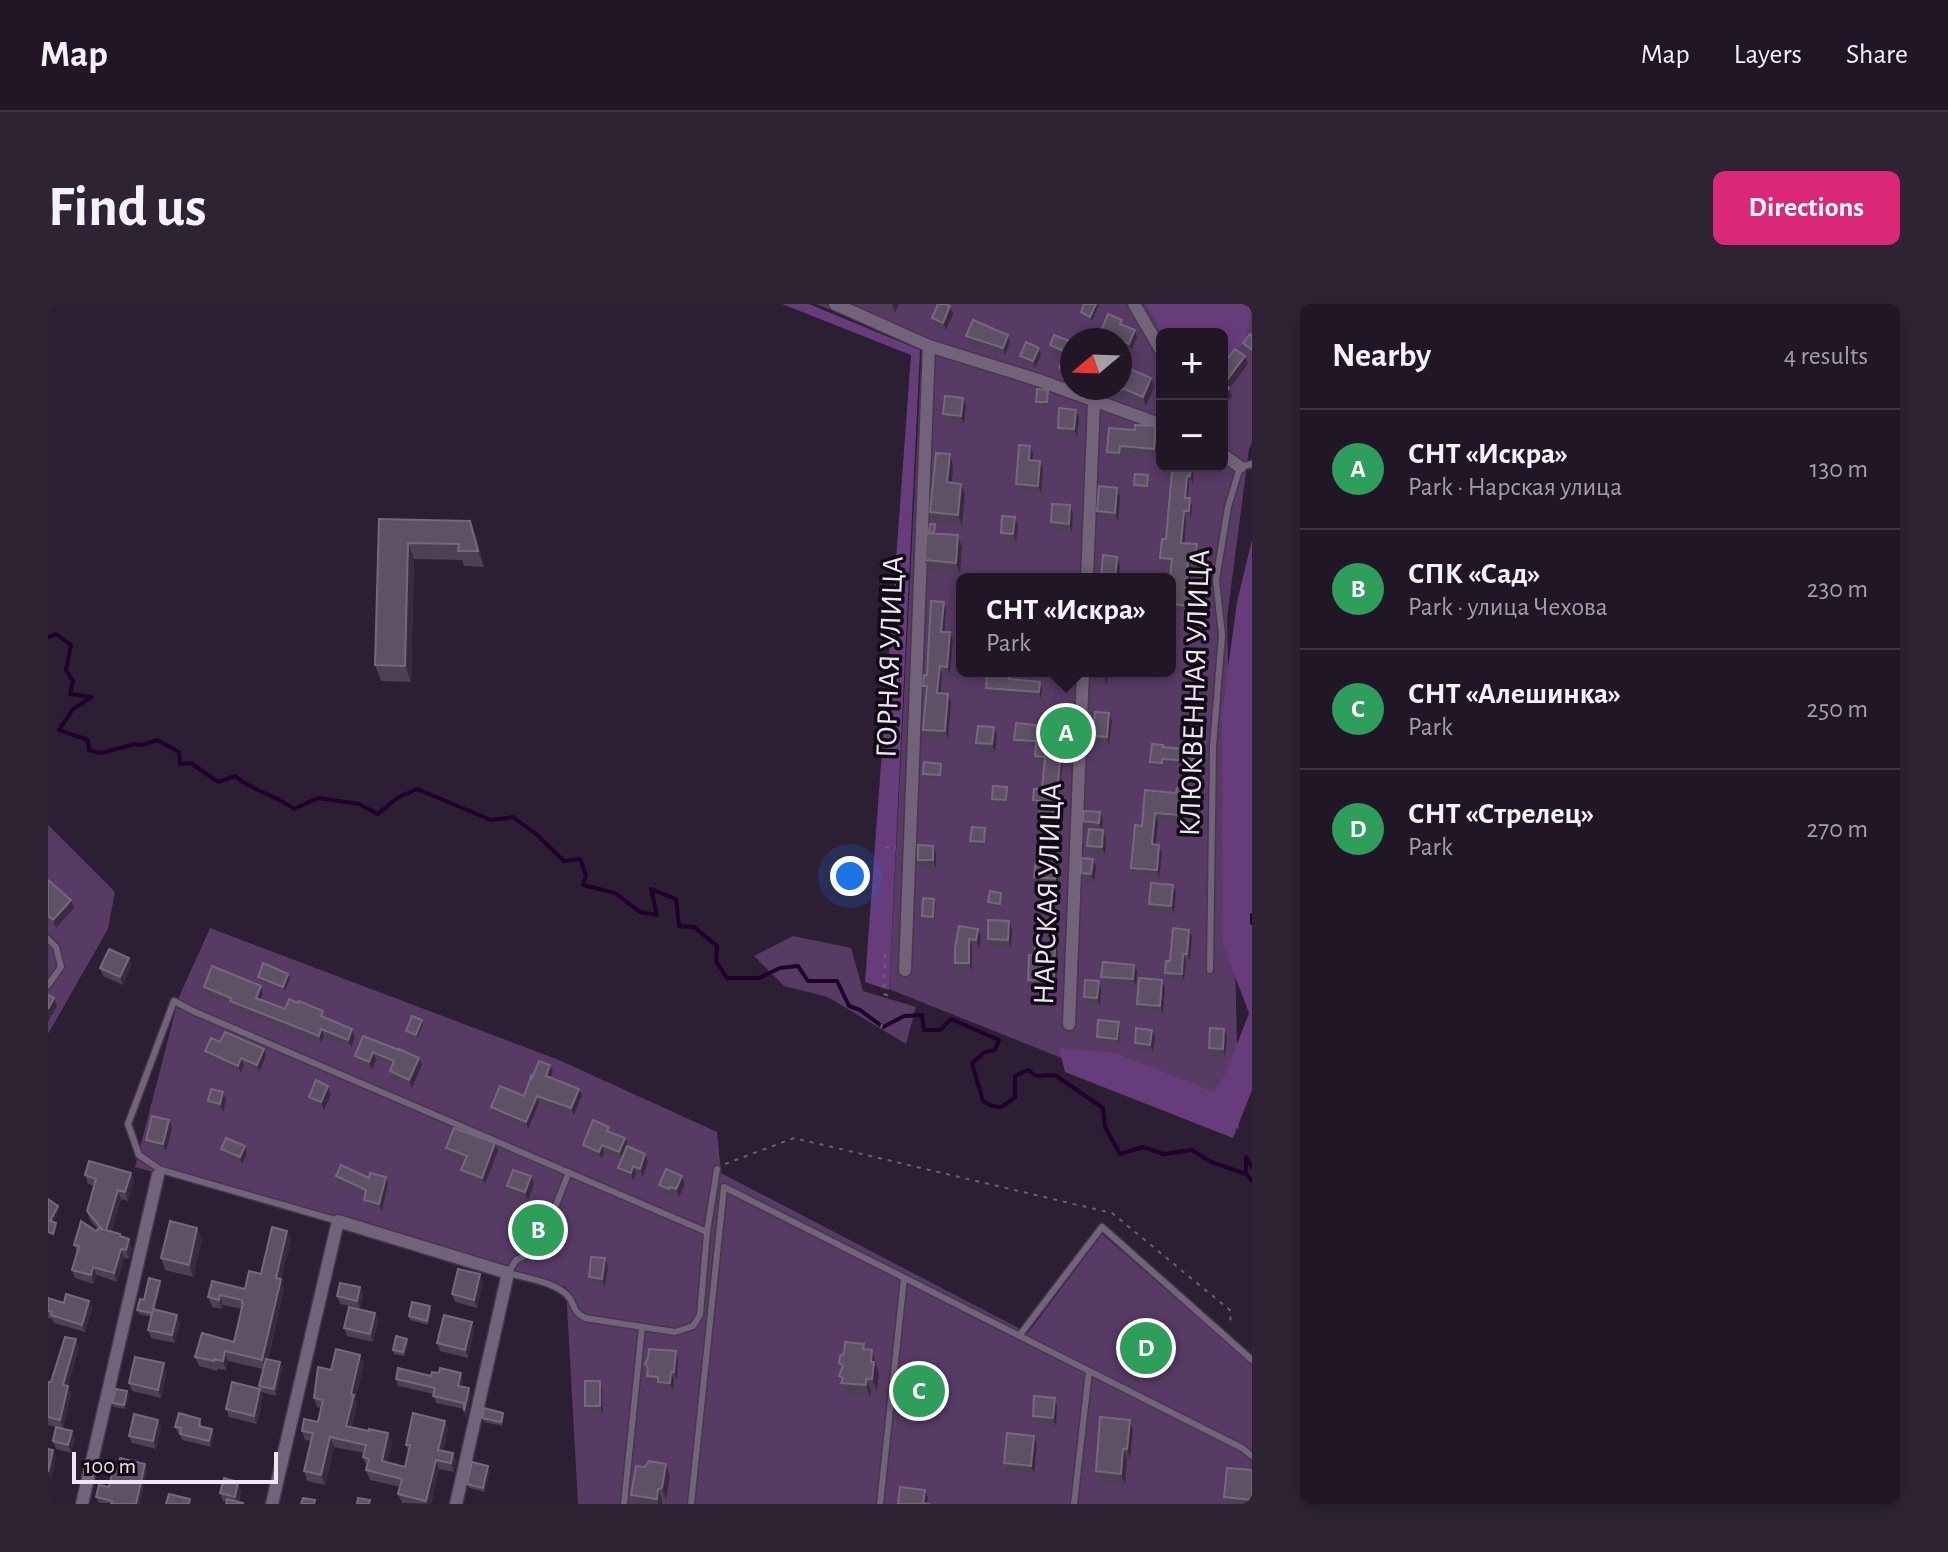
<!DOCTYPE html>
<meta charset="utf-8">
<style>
:root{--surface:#211626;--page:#2d2332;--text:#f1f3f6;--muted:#a29fa7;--line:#3e3543;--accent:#db2777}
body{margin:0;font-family:"Alegreya Sans",sans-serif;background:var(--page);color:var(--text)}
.controls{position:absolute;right:24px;top:24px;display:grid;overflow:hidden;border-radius:12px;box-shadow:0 4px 12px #0003}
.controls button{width:72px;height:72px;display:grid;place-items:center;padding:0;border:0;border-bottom:2px solid var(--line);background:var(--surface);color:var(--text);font:40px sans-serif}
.compass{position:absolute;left:1012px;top:24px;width:72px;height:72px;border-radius:50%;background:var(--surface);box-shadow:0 4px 12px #0003;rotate:251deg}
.scale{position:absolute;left:24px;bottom:20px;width:206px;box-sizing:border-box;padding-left:8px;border:4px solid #efe6f4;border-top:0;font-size:22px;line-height:28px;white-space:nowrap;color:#efe6f4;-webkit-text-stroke:6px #110b14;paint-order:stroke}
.you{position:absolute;left:802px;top:572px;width:28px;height:28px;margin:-20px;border:6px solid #fff;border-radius:50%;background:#1a73e8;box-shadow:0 0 0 12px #1a73e833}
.badge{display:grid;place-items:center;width:52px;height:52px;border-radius:50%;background:var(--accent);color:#fff;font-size:26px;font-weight:700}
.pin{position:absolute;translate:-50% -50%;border:4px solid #fff;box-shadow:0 2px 8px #0006}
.popup{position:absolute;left:908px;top:269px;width:220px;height:104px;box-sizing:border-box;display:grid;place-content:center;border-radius:12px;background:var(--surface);filter:drop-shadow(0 2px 6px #0005);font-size:26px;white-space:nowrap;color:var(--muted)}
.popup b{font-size:30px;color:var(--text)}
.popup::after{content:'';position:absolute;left:50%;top:100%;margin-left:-16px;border:16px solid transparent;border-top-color:var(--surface)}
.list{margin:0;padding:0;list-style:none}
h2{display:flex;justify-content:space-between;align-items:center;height:104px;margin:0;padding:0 32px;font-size:34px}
h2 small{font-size:26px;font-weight:400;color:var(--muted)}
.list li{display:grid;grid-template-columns:52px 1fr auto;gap:24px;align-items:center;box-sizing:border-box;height:120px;padding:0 32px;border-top:2px solid var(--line)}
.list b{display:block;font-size:30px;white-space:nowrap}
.list p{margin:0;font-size:26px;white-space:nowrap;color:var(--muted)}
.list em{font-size:26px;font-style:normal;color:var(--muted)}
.map{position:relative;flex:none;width:1204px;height:1200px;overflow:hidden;border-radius:12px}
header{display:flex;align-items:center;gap:48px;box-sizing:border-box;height:112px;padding:0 40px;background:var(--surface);border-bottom:2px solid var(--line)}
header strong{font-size:38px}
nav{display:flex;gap:44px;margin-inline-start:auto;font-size:28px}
.intro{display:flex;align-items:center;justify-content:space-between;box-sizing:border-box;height:192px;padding:0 48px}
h1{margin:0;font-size:56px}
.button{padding:20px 36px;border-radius:12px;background:var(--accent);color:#fff;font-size:28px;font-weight:700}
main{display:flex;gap:48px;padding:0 48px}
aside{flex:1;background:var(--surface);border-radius:12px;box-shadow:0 4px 12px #0003}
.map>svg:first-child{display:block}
</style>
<header>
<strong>Map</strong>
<nav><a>Map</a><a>Layers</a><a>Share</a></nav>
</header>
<div class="intro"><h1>Find us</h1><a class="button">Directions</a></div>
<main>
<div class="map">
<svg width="1204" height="1200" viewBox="0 0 1204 1200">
<rect width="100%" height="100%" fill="#2c1e33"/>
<path fill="#573b65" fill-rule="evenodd" d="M 768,0 L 1204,0 L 1204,138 L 1201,145 L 1179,314 L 1191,825 L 841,685 L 874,43 ZM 1114,30 L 1174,30 L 1174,162 L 1114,162 ZM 1024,36 L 1072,36 L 1072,84 L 1024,84 ZM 914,275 L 1122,275 L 1122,367 L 914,367 Z
M 0,521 L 67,588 L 60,625 L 0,730 Z
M 162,624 L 511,756 L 669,828 L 673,869 L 980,1029 L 1054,930 L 1204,1060 L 1204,1200 L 530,1200 L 518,983 L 87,863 L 131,693 Z
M 745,632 L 803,644 L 815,687 L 868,703 L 858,740 L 780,693 L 736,682 L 706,652 Z"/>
<path fill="#673c7a" d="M 734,0 L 761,0 L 872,46 L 841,686 L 817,678 L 863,51 Z
M 1098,0 L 1204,0 L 1204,5 L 1197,36 L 1174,68 L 1174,30 L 1115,30 Z
M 1204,236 L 1204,786 L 1185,834 L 1017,768 L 1011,744 L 1067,749 L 1166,788 L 1178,769 L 1201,709 L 1175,641 L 1174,408 L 1189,298 Z"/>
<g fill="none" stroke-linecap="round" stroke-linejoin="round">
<path stroke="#20012c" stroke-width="4" d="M 0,333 L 8,330 L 23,341 L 18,366 L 25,377 L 22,390 L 44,393 L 25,405 L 11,426 L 40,436 L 41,446 L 53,449 L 87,440 L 94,441 L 109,436 L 131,448 L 132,460 L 143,459 L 170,478 L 187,472 C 205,488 227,490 246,505 L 270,494 L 311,500 L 330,510 L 349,494 L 369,485 L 443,516 L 465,513 L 488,530 L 516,557 L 532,555 L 538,571 L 535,581 L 567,589 L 592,608 L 609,611 L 603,585 L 628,595 L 631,622 L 646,623 L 669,642 L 668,657 L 679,674 L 711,674 L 732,664 L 750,662 L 760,677 L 789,677 L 801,702 L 812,706 L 835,723 L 856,712 L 874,711 L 876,726 L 892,726 L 903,715 L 951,736 L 947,746 L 937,748 L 924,759 L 935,797 C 950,806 954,805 967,793 L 967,772 L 980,766 L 988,772 L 1007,771 L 1055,804 L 1057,823 L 1072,850 L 1095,843 L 1116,850 L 1144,846 L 1163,858 L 1198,870 L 1204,877
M 1204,611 L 1204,619
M 1198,870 L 1198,853 L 1204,863"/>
<defs>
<path id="lane" d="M 0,635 L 8,643 L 13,663 L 0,681
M 1162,666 L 1165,442 L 1174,331 L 1168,276 L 1180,203 L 1192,163 L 1204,160
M 110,864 L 91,851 L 80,820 L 126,697 L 145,707 L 659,928 L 652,1011 L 645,1022 L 627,1028 L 537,1014 C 522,1006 528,998 517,989 C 502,977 478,974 460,969 L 468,956 L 490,946 L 521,868
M 110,865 L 290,917
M 659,928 L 669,865
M 971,1032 L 1054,923 L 1204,1056
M 576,1200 L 594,1023
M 643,1200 L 676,883 L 1194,1144 L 1204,1152
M 832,1200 L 856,974
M 1026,1200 L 1041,1067"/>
<path id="street" d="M 787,0 L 881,42 L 990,76 L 1114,121
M 1086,0 L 1114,48
M 1174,150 L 1192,163
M 1039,275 L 1046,97
M 857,666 L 881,42
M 1021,720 L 1035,367
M 34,1200 L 110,871
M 224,1200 L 290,917 L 460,969 L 408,1200"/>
</defs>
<use href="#lane" stroke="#44384a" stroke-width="9"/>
<use href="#street" stroke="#44384a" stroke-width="15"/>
<path stroke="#6b5f72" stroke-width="2" stroke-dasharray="4 6" stroke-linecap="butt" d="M 837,543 L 848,544
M 837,650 L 836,690 L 845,693
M 833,724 L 834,720
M 677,860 L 746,834 L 1064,909 L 1183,1007 L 1182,1022"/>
<use href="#lane" stroke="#72627a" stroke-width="6"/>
<use href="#street" stroke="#72627a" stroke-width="12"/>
</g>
<path fill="#4d3f54" d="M 830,0 L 851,0 L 847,9 L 830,2 Z
M 1051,1 L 1044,17 L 1034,12 L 1033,8 Z
M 902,2 L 905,10 L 898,26 L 887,22 L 884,14 Z
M 1074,16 L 1076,22 L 1087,26 L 1089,33 L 1083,46 L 1072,41 L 1072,36 L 1061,36 L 1055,33 L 1053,27 Z
M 918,32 L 962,38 L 957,51 L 921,39 Z
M 1024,38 L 1024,77 L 1015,73 L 1011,64 L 1015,54 L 1006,50 L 1002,41 Z
M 991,44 L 993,51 L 987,64 L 975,59 L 972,52 Z
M 1083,61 L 1085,66 L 1106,83 L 1098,102 L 1077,93 L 1076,96 L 1066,91 L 1065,94 L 1042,84 L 1072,84 Z
M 1000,86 L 1001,90 L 1000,102 L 989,101 L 988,98 Z
M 918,101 L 916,120 L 898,118 L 895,110 Z
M 1028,106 L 1031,114 L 1029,133 L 1013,132 L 1010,124 Z
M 1108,122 L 1111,130 L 1109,153 L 1075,150 L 1074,157 L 1062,156 L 1059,148 L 1087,126 Z
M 985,149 L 984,156 L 992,157 L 995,164 L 993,189 L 971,187 L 968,180 Z
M 905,161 L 904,179 L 917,190 L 914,221 L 886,219 L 882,208 Z
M 1146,162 L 1145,180 L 1141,179 L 1140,194 L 1142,194 L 1144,202 L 1143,214 L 1138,214 L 1136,240 L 1151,248 L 1150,264 L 1143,263 L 1142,280 L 1150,280 L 1158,310 L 1122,307 L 1123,262 L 1115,262 L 1112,254 L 1118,235 L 1124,174 L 1120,173 L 1117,166 Z
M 1100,171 L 1102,175 L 1101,186 L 1087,185 L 1086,181 Z
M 1069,184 L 1072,192 L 1070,217 L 1052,215 L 1049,207 Z
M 1022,201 L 1025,209 L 1024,228 L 1005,226 L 1003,218 Z
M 331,215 L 428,232 L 436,263 L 416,262 L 414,256 L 366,255 L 363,378 L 333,377 L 327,361 Z
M 970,221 L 968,238 L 956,237 L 953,229 Z
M 889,224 L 888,229 L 914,243 L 912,270 L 881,268 L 877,256 L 881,229 Z
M 898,305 L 896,328 L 902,328 L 905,336 L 902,370 L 894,369 L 893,390 L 903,398 L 900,435 L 877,433 L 875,426 L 878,389 L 875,382 Z
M 1000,367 L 1015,367 L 1014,375 L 1002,374 Z
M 1044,367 L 1060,367 L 1059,380 L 1047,379 L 1044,371 Z
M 964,375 L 992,378 L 994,385 L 993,395 L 940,391 L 938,384 Z
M 1016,416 L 1018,422 L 1017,435 L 1021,435 L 1023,441 L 1023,452 L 1015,452 L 1012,486 L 1009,486 L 1007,509 L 1010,515 L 1009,529 L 993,527 L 991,521 L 992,502 L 988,502 L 985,496 L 994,485 L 996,459 L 989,458 L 987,452 L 988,443 L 968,442 L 966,436 L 996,422 Z
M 1064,417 L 1061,441 L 1048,440 L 1045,432 Z
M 949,431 L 947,448 L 931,447 L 928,439 Z
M 1115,443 L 1147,450 L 1146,461 L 1116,459 L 1115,463 L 1104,462 L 1102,458 Z
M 893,460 L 894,464 L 893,475 L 876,474 L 875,470 Z
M 1146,486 L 1149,494 L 1147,520 L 1110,517 L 1108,540 L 1114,549 L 1111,574 L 1086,572 L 1083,564 L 1094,522 L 1128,489 Z
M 961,487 L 960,500 L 945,499 L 944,495 Z
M 1052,508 L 1055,516 L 1054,526 L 1058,534 L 1057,551 L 1042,550 L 1039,542 L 1040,526 L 1038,525 L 1035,517 Z
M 937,524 L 939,528 L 938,542 L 924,541 L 922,537 Z
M 885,542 L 888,550 L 888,564 L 873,564 L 870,556 Z
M 991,555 L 1012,555 L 1010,582 L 989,581 L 986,573 Z
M 1045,555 L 1048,562 L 1046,578 L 1036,577 L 1033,569 Z
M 0,576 L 26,604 L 8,624 L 0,618 Z
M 1125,581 L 1128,588 L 1126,610 L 1104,608 L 1101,600 Z
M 953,589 L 955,593 L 953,604 L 942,602 L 940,598 Z
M 888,599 L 886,617 L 875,616 L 874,612 Z
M 961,617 L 964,625 L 963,644 L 942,643 L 940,635 Z
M 930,625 L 933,633 L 931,644 L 924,643 L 924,667 L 909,667 L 907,659 L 907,643 Z
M 1144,632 L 1142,657 L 1138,657 L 1136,677 L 1119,676 L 1117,669 L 1122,657 Z
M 1007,640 L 1010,647 L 1008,684 L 983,683 L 980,676 L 987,651 Z
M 81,654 L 83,662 L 75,681 L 55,672 L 52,664 Z
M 1086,661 L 1089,667 L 1088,682 L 1056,679 L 1053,673 Z
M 210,673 L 242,674 L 237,687 L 211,677 Z
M 1114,676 L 1117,684 L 1115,710 L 1092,708 L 1089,700 Z
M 213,682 L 215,689 L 213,696 L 237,705 L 278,714 L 307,733 L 303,743 L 276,732 L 273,739 L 185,704 L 184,701 L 159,691 L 156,683 Z
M 1053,685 L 1052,702 L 1038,701 L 1036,693 Z
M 1071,718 L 1072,722 L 1071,739 L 1050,737 L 1049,733 Z
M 375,720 L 369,735 L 359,731 L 358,727 Z
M 315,732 L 374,761 L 364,784 L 344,775 L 342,767 L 344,762 L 328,756 L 324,765 L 310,760 L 307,752 Z
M 1107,733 L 1105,748 L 1090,747 L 1087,739 Z
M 1179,733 L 1177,753 L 1163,752 L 1161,744 Z
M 172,738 L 216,745 L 218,752 L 211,768 L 196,761 L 193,769 L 160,754 L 157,747 Z
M 502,761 L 505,768 L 503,773 L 531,785 L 534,791 L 526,811 L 491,799 L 480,825 L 446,810 L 443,803 L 476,792 L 484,774 Z
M 280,782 L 283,790 L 276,806 L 264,800 L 261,793 Z
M 178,796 L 175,808 L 163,805 L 160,797 Z
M 121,816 L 124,824 L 118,848 L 101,844 L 98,836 Z
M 561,823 L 563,829 L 580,841 L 574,855 L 556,848 L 554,855 L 537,848 L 535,841 Z
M 398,844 L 450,846 L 437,880 L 416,872 L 413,866 L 417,857 L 401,851 Z
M 173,845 L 199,849 L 194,860 L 176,852 Z
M 597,850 L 600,858 L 595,873 L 588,870 L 585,877 L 573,872 L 570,864 Z
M 83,869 L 86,877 L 80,897 L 73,895 L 63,928 L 72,930 L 84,943 L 81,955 L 76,954 L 69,978 L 49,971 L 46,980 L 27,974 L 24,966 L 29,948 L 26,941 L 50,925 L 42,916 L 39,907 L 46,882 L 40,880 L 37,871 Z
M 288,872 L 340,880 L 334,907 L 318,903 L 316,896 L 317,891 L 290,879 Z
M 486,880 L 480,896 L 462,890 L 459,882 Z
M 637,880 L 631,893 L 625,891 L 624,893 L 614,889 L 611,881 Z
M 154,935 L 145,973 L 117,966 L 113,954 Z
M 243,936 L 233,976 L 236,985 L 220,1055 L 232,1058 L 234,1064 L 228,1092 L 213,1088 L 215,1093 L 209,1120 L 181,1113 L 178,1105 L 212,1085 L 211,1082 L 215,1065 L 180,1057 L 178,1066 L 170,1065 L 169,1067 L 151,1062 L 147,1053 L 186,1038 L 194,1005 L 175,1001 L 174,1005 L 164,1003 L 160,993 L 197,985 L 213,970 Z
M 560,962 L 557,983 L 544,981 L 541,973 Z
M 432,970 L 435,978 L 429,1004 L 407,998 L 404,990 Z
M 112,977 L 113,981 L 107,1006 L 129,1011 L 132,1019 L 127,1039 L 103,1034 L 100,1026 L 103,1013 L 91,1010 L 89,1006 L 96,996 Z
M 312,983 L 315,991 L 312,1004 L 292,1000 L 289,992 Z
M 0,994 L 16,999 L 41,997 L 44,1005 L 37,1028 L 6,1019 L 4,1015 L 0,1014 Z
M 382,1002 L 383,1006 L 380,1021 L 362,1016 L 361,1012 Z
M 327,1009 L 330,1017 L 325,1038 L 299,1032 L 296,1024 Z
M 424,1018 L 426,1026 L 420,1054 L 392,1047 L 389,1039 Z
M 359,1035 L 360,1039 L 357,1052 L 346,1050 L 345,1046 Z
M 816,1040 L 817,1045 L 828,1058 L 828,1062 L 831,1070 L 829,1087 L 823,1087 L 822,1093 L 797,1090 L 791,1072 L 794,1065 L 791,1059 Z
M 31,1043 L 20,1082 L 23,1090 L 15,1124 L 0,1121 L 0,1078 L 3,1078 Z
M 630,1055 L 629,1076 L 626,1076 L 625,1087 L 612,1086 L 610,1080 L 602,1080 L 597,1060 Z
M 316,1060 L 307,1096 L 309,1100 L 304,1123 L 344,1139 L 339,1158 L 357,1163 L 360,1147 L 358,1141 L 397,1117 L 400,1126 L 395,1147 L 405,1149 L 408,1158 L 406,1168 L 391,1165 L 383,1200 L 354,1199 L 350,1190 L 352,1183 L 322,1176 L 318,1166 L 319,1163 L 315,1153 L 316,1149 L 286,1143 L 277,1181 L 259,1177 L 256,1167 L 263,1137 L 257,1136 L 254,1127 L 270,1118 L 273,1104 L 269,1103 L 266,1094 L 283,1066 Z
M 119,1067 L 113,1094 L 84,1087 L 81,1079 Z
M 391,1069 L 413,1069 L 415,1076 L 414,1083 L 423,1091 L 418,1114 L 416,1105 L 388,1099 L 386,1090 L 350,1082 L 348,1075 L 383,1072 Z
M 554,1085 L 555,1110 L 540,1110 L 537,1102 Z
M 79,1087 L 81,1091 L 77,1105 L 66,1103 L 64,1099 Z
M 1007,1094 L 1009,1102 L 1008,1122 L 988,1120 L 985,1112 Z
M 455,1109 L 456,1113 L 454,1122 L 436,1118 L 434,1114 Z
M 152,1115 L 154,1123 L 164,1125 L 166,1131 L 163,1143 L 134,1136 L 132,1129 L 130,1129 L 127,1123 Z
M 1082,1116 L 1085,1126 L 1082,1155 L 1079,1155 L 1077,1180 L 1052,1178 L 1048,1167 L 1050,1145 L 1049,1142 Z
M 113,1124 L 108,1145 L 84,1139 L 81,1132 Z
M 24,1127 L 27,1135 L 23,1149 L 8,1145 L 5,1137 Z
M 989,1140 L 986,1170 L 959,1167 L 956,1159 Z
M 440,1162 L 442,1166 L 437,1188 L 421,1184 L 419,1180 Z
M 99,1166 L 92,1200 L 51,1199 L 48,1193 L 61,1183 Z
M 1204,1166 L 1204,1200 L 1179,1200 L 1176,1193 Z
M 622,1172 L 618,1196 L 614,1196 L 614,1200 L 586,1200 L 583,1191 Z
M 193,1186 L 191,1198 L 175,1197 L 172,1189 Z"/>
<path fill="#392a40" d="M 845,0 L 851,0 L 847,9 L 844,1 Z
M 1048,0 L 1051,1 L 1044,17 L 1042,13 Z
M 902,2 L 905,10 L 898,26 L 895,19 Z
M 1087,26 L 1089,33 L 1083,46 L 1081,40 Z
M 960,31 L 962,38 L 957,51 L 955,44 Z
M 991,44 L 993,51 L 987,64 L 985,57 Z
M 1197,52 L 1200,60 L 1181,85 L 1184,92 L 1174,105 L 1176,80 Z
M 1103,74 L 1106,83 L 1098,102 L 1095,93 Z
M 915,94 L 918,101 L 916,120 L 913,112 Z
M 1028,106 L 1031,114 L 1029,133 L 1026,125 Z
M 1108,122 L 1111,130 L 1109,153 L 1106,145 Z
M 982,142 L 985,149 L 984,163 L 981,156 Z
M 902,150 L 905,161 L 903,189 L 899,178 Z
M 992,157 L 995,164 L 993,189 L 990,182 Z
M 1143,162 L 1146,162 L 1145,180 L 1142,172 Z
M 1139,172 L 1141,179 L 1139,201 L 1137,194 Z
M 913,180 L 917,190 L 914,221 L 910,211 Z
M 1069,184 L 1072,192 L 1070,217 L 1067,209 Z
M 1142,194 L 1144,202 L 1143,214 L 1141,207 Z
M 1022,201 L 1025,209 L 1024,228 L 1021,220 Z
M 1136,207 L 1138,214 L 1136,247 L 1133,239 Z
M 967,213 L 970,221 L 968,238 L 965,230 Z
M 422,217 L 428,232 L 436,263 L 430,247 Z
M 910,231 L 914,243 L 912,270 L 908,259 Z
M 360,239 L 366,255 L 363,378 L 357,362 Z
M 1149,240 L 1151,248 L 1150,264 L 1147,257 Z
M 1069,253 L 1072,261 L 1071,275 L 1067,275 Z
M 1140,256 L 1143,263 L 1141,287 L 1139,279 Z
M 896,298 L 898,305 L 896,335 L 893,328 Z
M 902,328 L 905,336 L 902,370 L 899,363 Z
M 892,362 L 894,369 L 892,397 L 889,389 Z
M 1056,367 L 1060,367 L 1059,380 L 1056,372 Z
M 992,378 L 994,385 L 993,395 L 991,388 Z
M 900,390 L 903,398 L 900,435 L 897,427 Z
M 1061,409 L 1064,417 L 1061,441 L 1059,433 Z
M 1016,416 L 1018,422 L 1017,440 L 1014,434 Z
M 946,423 L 949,431 L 947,448 L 944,440 Z
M 1021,435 L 1023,441 L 1023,452 L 1020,446 Z
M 1013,446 L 1015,452 L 1012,486 L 1010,480 Z
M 1007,480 L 1009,486 L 1007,515 L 1005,509 Z
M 1146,486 L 1149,494 L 1147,520 L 1144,512 Z
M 1052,508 L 1055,516 L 1054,527 L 1051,519 Z
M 1008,509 L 1010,515 L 1009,529 L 1007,523 Z
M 1107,509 L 1110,517 L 1107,548 L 1104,540 Z
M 1055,526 L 1058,534 L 1057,551 L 1054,543 Z
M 1111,541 L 1114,549 L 1111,574 L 1109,566 Z
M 885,542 L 888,550 L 888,564 L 885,556 Z
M 1009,548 L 1012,555 L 1010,582 L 1007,575 Z
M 1045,555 L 1048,562 L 1046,578 L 1043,570 Z
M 1125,581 L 1128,588 L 1126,610 L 1123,602 Z
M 886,595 L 888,599 L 886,617 L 885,613 Z
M 23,596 L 26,604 L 8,624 L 5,616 Z
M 961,617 L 964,625 L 963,644 L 960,636 Z
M 930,625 L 933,633 L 931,644 L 928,636 Z
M 1141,626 L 1144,632 L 1142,657 L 1139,650 Z
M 921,635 L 924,643 L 924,667 L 921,659 Z
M 1007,640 L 1010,647 L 1008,684 L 1006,677 Z
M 1135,650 L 1138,657 L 1136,677 L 1134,670 Z
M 81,654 L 83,662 L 75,681 L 72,673 Z
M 1086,661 L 1089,667 L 1088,682 L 1085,675 Z
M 240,670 L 242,674 L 237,687 L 235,683 Z
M 1114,676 L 1117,684 L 1115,710 L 1112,702 Z
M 1051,677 L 1053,685 L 1052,702 L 1049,694 Z
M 213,682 L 215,689 L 211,701 L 208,694 Z
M 6,694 L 9,702 L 0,718 L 0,705 Z
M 374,716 L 375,720 L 369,735 L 368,731 Z
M 1071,718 L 1072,722 L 1071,739 L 1069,735 Z
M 273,725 L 276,732 L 273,739 L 271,732 Z
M 304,725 L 307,733 L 303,743 L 300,736 Z
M 1176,725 L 1179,733 L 1177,753 L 1175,745 Z
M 1104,726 L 1107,733 L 1105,748 L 1102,741 Z
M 216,745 L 218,752 L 211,768 L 209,761 Z
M 325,748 L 328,756 L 324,765 L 321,758 Z
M 193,754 L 196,761 L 193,769 L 190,762 Z
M 371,754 L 374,761 L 364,784 L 361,776 Z
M 502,761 L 505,768 L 500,778 L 498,772 Z
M 280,782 L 283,790 L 276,806 L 273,798 Z
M 531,785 L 534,791 L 526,811 L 523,804 Z
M 175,788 L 178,796 L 175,808 L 172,800 Z
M 489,792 L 491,799 L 480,825 L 478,818 Z
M 121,816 L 124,824 L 118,848 L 115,840 Z
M 577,834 L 580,841 L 574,855 L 571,848 Z
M 447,839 L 450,846 L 437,880 L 434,874 Z
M 554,841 L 556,848 L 554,855 L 551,848 Z
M 197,842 L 199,849 L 194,860 L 192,853 Z
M 597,850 L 600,858 L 595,873 L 592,865 Z
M 585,862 L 588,870 L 585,877 L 583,869 Z
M 83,869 L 86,877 L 80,897 L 77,888 Z
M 483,872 L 486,880 L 480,896 L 477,888 Z
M 634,872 L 637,880 L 631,893 L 628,885 Z
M 338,873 L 340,880 L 334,907 L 331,900 Z
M 70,886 L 73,895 L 61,935 L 58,926 Z
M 10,902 L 11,906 L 4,921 L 2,917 Z
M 8,919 L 9,923 L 6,934 L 5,930 Z
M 149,924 L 154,935 L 145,973 L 141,961 Z
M 239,927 L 243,936 L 233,976 L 236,985 L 217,1065 L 214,1056 L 228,974 Z
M 81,935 L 84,943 L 81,955 L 78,946 Z
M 73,945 L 76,954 L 69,978 L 66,969 Z
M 557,954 L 560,962 L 557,983 L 554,975 Z
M 45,963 L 49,971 L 46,980 L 43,971 Z
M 432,970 L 435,978 L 429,1004 L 426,996 Z
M 112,977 L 113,981 L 106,1013 L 104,1009 Z
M 312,983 L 315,991 L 312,1004 L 309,997 Z
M 172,991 L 175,1001 L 174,1005 L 171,996 Z
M 41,997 L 44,1005 L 37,1028 L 34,1021 Z
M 382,1002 L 383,1006 L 380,1021 L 379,1017 Z
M 327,1009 L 330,1017 L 325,1038 L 322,1030 Z
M 129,1011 L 132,1019 L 127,1039 L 124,1031 Z
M 424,1018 L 426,1026 L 420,1054 L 417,1046 Z
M 28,1035 L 31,1043 L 18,1089 L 15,1081 Z
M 359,1035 L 360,1039 L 357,1052 L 355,1048 Z
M 824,1046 L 831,1070 L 829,1087 L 824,1075 L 823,1058 Z
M 177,1047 L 180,1057 L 178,1066 L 175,1057 Z
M 628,1047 L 630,1055 L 629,1076 L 626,1068 Z
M 312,1051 L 316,1060 L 307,1096 L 309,1100 L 302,1131 L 298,1122 L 303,1090 Z
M 232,1058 L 234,1064 L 228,1092 L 226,1085 Z
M 116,1059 L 119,1067 L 113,1094 L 110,1086 Z
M 623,1068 L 626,1076 L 625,1087 L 622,1079 Z
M 413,1069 L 415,1076 L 412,1089 L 410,1082 Z
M 818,1075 L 823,1087 L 822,1093 L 818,1081 Z
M 552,1077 L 554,1085 L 555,1110 L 552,1102 Z
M 20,1082 L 23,1090 L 15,1124 L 12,1116 Z
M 421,1084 L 423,1091 L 418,1114 L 416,1107 Z
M 212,1085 L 215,1093 L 209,1120 L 206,1112 Z
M 79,1087 L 81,1091 L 77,1105 L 76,1101 Z
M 1007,1094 L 1009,1102 L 1008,1122 L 1005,1114 Z
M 110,1116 L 113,1124 L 108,1145 L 105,1137 Z
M 1082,1116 L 1085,1126 L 1082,1155 L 1079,1145 Z
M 397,1117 L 400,1126 L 393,1155 L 390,1146 Z
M 164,1125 L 166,1131 L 163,1143 L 161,1137 Z
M 24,1127 L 27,1135 L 23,1149 L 20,1141 Z
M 340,1129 L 344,1139 L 337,1166 L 334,1157 Z
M 986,1132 L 989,1140 L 986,1170 L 983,1162 Z
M 282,1133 L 286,1143 L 277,1181 L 273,1171 Z
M 1075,1145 L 1079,1155 L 1077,1180 L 1073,1170 Z
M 5,1146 L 8,1154 L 3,1176 L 0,1168 Z
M 405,1149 L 408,1158 L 406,1168 L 403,1159 Z
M 388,1156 L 391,1165 L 383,1200 L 379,1200 L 378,1197 Z
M 97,1160 L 99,1166 L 92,1200 L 88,1200 Z
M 618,1160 L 622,1172 L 618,1196 L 614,1184 Z
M 440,1162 L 442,1166 L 437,1188 L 435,1184 Z
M 190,1178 L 193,1186 L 190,1200 L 187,1193 Z
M 610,1185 L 614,1196 L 614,1200 L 610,1200 L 609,1195 Z
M 877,1186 L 880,1194 L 879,1200 L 876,1200 Z"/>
<path fill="#5f5165" stroke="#75687c" stroke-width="2" d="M 890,0 L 898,0 L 902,2 L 895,19 L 884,14 Z
M 1036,0 L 1048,0 L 1042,13 L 1033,8 Z
M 1060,10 L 1074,16 L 1072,20 L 1087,26 L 1081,40 L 1053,27 Z
M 925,16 L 960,31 L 955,44 L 918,32 Z
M 1202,30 L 1204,32 L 1204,46 L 1195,39 Z
M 1006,31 L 1024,38 L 1024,69 L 1011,64 L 1018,48 L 1002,41 Z
M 978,38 L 991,44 L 985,57 L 972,52 Z
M 1187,45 L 1197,52 L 1176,80 L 1181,84 L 1174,94 L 1174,61 Z
M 1072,56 L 1083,61 L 1082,65 L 1103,74 L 1095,93 L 1074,84 L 1073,86 L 1068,84 L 1072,84 Z
M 989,85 L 1000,86 L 999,98 L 988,98 Z
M 897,92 L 915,94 L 913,112 L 895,110 Z
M 1011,104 L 1028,106 L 1026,125 L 1010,124 Z
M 1087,121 L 1108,122 L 1106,145 L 1072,142 L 1071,149 L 1059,148 L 1061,124 L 1087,126 Z
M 971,141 L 982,142 L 981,156 L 992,157 L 990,182 L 968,180 Z
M 888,149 L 902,150 L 899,178 L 913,180 L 910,211 L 882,208 Z
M 1117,162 L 1143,162 L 1142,172 L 1139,172 L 1137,194 L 1142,194 L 1141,207 L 1136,207 L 1133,239 L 1149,240 L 1147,257 L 1140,256 L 1139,279 L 1150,280 L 1155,303 L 1122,300 L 1122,275 L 1124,255 L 1112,254 L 1114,235 L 1118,235 L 1124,167 L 1117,166 Z
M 1087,170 L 1100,171 L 1099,182 L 1086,181 Z
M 1051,182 L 1069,184 L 1067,209 L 1049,207 Z
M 1004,200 L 1022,201 L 1021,220 L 1003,218 Z
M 954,212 L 967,213 L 965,230 L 953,229 Z
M 331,215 L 422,217 L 430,247 L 410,247 L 411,240 L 360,239 L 357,362 L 327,361 Z
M 882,220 L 887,220 L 886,229 L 881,229 Z
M 878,229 L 910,231 L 908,259 L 877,256 Z
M 1055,251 L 1069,253 L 1067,275 L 1053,275 Z
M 883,297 L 896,298 L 893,328 L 902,328 L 899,363 L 892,362 L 889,389 L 900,390 L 897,427 L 875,426 L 879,382 L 875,382 L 876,371 L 879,371 Z
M 939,367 L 961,368 L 961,375 L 992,378 L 991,388 L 938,384 Z
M 1044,367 L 1056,367 L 1056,372 L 1044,371 Z
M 1047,408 L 1061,409 L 1059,433 L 1045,432 Z
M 997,415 L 1016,416 L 1014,434 L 1021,435 L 1020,446 L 1013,446 L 1010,480 L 1007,480 L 1005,509 L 1008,509 L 1007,523 L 991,521 L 992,497 L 985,496 L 986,485 L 994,485 L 997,453 L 987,452 L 988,437 L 966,436 L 968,419 L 996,422 Z
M 930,422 L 946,423 L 944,440 L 928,439 Z
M 1104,440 L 1115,441 L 1115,443 L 1145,446 L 1144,457 L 1114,455 L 1114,459 L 1102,458 Z
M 876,458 L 893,460 L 892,471 L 875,470 Z
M 945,482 L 959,483 L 958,496 L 944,495 Z
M 1129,484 L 1146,486 L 1144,512 L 1107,509 L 1104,540 L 1111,541 L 1109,566 L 1083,564 L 1087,521 L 1094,522 L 1097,486 L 1128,489 Z
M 1035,507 L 1052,508 L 1051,519 L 1035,517 Z
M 924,523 L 937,524 L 936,538 L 922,537 Z
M 1041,525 L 1055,526 L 1054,543 L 1039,542 Z
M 870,541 L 885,542 L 885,556 L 870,556 Z
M 992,548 L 1009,548 L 1007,575 L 986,573 L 988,555 L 991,555 Z
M 1033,554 L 1045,555 L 1043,570 L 1033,569 Z
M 0,576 L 23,596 L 5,616 L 0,612 Z
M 1103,579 L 1125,581 L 1123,602 L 1101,600 Z
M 942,587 L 953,589 L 952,600 L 940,598 Z
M 875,594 L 886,595 L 885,613 L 874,612 Z
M 940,616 L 961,617 L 960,636 L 940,635 Z
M 911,622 L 930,625 L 928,636 L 921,635 L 921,659 L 907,659 L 907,643 Z
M 1125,624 L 1141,626 L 1139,650 L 1135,650 L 1134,670 L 1117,669 L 1118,657 L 1122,657 Z
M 987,640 L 1007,640 L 1006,677 L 980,676 L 981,651 L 987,651 Z
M 61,645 L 81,654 L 72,673 L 52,664 Z
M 1055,658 L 1086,661 L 1085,675 L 1053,673 Z
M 215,659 L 240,670 L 235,683 L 210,673 Z
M 164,662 L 213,682 L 208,694 L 237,705 L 241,695 L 250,699 L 251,697 L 275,707 L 273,712 L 304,725 L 300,736 L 273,725 L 271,732 L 182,697 L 183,694 L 156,683 Z
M 1091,674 L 1114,676 L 1112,702 L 1089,700 Z
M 1037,676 L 1051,677 L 1049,694 L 1036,693 Z
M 0,691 L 6,694 L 0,705 Z
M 364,712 L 374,716 L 368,731 L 358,727 Z
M 1050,716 L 1071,718 L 1069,735 L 1049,733 Z
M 1088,724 L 1104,726 L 1102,741 L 1087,739 Z
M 1162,724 L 1176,725 L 1175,745 L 1161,744 Z
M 177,728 L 216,745 L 209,761 L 193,754 L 190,762 L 157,747 L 163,734 L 172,738 Z
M 315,732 L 351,746 L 351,745 L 371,754 L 361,776 L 342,767 L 346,757 L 325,748 L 321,758 L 307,752 Z
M 491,757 L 502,761 L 498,772 L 531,785 L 523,804 L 489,792 L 478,818 L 443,803 L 452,782 L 476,792 L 483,772 L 484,774 Z
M 268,776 L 280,782 L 273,798 L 261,793 Z
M 163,785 L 175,788 L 172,800 L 160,797 Z
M 104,812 L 121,816 L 115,840 L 98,836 Z
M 545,816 L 561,823 L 559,827 L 577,834 L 571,848 L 554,841 L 551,848 L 535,841 Z
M 406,824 L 447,839 L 434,874 L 413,866 L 419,852 L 398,844 Z
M 178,834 L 197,842 L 192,853 L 173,845 Z
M 579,842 L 597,850 L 592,865 L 585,862 L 583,869 L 570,864 Z
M 41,857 L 83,869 L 77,888 L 70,886 L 58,926 L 72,930 L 72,932 L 81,935 L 78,946 L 73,945 L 66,969 L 45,963 L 43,971 L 24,966 L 31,942 L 26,941 L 33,917 L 48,927 L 51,924 L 54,925 L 39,907 L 48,875 L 37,871 Z
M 293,861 L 321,874 L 322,869 L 338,873 L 331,900 L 316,896 L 318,886 L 288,872 Z
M 618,865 L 634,872 L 628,885 L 622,883 L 621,885 L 611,881 Z
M 465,866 L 483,872 L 477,888 L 459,882 Z
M 0,895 L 10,902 L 2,917 L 8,919 L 5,930 L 0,928 Z
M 122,917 L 149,924 L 141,961 L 113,954 Z
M 224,923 L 239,927 L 228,974 L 233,975 L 214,1056 L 177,1047 L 175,1057 L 166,1055 L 166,1057 L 147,1053 L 154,1029 L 186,1038 L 195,999 L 194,999 L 194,996 L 172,991 L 171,996 L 160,993 L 164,977 L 197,985 L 201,967 L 213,970 Z
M 543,953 L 557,954 L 554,975 L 541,973 Z
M 410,965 L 432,970 L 426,996 L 404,990 Z
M 101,974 L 112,977 L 104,1009 L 89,1006 L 92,995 L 96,996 Z
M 292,979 L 312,983 L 309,997 L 289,992 Z
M 18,990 L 41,997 L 34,1021 L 3,1011 L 4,1008 L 0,1007 L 0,994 L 16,999 Z
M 364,998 L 382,1002 L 379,1017 L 361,1012 Z
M 301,1003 L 327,1009 L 322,1030 L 296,1024 Z
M 105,1005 L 129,1011 L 124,1031 L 100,1026 Z
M 396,1011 L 424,1018 L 417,1046 L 389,1039 Z
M 348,1032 L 359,1035 L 355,1048 L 345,1046 Z
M 17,1033 L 28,1035 L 15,1081 L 20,1082 L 12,1116 L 0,1113 L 0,1078 L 3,1078 Z
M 797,1038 L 816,1040 L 815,1045 L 824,1046 L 823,1058 L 826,1058 L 824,1075 L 818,1075 L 818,1081 L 793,1079 L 795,1074 L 791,1072 L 795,1062 L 791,1059 L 792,1052 L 796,1049 Z
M 288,1045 L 312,1051 L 303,1090 L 306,1091 L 298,1122 L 321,1127 L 321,1125 L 340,1129 L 334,1157 L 357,1163 L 362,1141 L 358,1141 L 365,1109 L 397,1117 L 390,1146 L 405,1149 L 403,1159 L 388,1156 L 378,1197 L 350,1190 L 354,1175 L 318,1166 L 321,1155 L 315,1153 L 318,1141 L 282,1133 L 273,1171 L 256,1167 L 265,1129 L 254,1127 L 256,1115 L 270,1118 L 275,1096 L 266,1094 L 270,1063 L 283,1066 Z
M 601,1045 L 628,1047 L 626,1068 L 623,1068 L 622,1079 L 610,1078 L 610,1073 L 599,1072 L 600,1064 L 597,1060 L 600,1054 Z
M 87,1053 L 116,1059 L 110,1086 L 81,1079 Z
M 218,1055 L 232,1058 L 226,1085 L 211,1082 Z
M 350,1064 L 383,1072 L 384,1068 L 391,1069 L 392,1064 L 413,1069 L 410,1082 L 421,1084 L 416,1107 L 416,1099 L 385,1092 L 387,1084 L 348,1075 Z
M 537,1077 L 552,1077 L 552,1102 L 537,1102 Z
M 184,1078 L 212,1085 L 206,1112 L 178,1105 Z
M 68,1085 L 79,1087 L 76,1101 L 64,1099 Z
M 986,1092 L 1007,1094 L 1005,1114 L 985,1112 Z
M 436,1104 L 455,1109 L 453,1118 L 434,1114 Z
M 131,1109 L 152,1115 L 151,1122 L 164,1125 L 161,1137 L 132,1130 L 133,1124 L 127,1123 Z
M 86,1110 L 110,1116 L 105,1137 L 81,1132 Z
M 1052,1113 L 1082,1116 L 1079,1145 L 1075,1145 L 1073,1170 L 1048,1167 Z
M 8,1123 L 24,1127 L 20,1141 L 5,1137 Z
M 959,1129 L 986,1132 L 983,1162 L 956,1159 Z
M 0,1145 L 5,1146 L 0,1168 Z
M 72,1154 L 97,1160 L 88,1200 L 63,1200 L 64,1197 L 48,1193 L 51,1181 L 61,1183 L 65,1166 L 69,1167 Z
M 601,1157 L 618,1160 L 614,1184 L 610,1185 L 609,1195 L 583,1191 L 588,1162 L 597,1163 Z
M 424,1158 L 440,1162 L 435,1184 L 419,1180 Z
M 1179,1164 L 1204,1166 L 1204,1196 L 1176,1193 Z
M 176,1174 L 190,1178 L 187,1193 L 172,1189 Z
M 852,1183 L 877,1186 L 875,1199 L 882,1200 L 850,1200 Z
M 121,1190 L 142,1195 L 141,1200 L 118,1200 Z
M 255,1194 L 267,1196 L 266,1200 L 253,1200 Z
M 310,1194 L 322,1196 L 321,1200 L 309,1200 Z
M 179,1195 L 195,1199 L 195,1200 L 178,1200 Z"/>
<g text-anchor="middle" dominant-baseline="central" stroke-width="7" stroke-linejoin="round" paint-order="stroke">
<g font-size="30" fill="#efe6f4" stroke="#110b14">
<text transform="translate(842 353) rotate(-88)">ГОРНАЯ УЛИЦА</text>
<text transform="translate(1147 389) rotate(-88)">КЛЮКВЕННАЯ УЛИЦА</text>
<text transform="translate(1000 590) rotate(-88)">НАРСКАЯ УЛИЦА</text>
</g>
</g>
</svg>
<div class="controls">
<button>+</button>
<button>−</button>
</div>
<svg class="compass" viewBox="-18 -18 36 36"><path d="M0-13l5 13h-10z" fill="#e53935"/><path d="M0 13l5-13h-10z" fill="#a29fa7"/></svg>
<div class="scale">100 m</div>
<div class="you"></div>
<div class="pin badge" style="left:1018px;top:429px;background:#2e9e5b">A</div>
<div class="popup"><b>СНТ «Искра»</b>Park</div>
<div class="pin badge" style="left:490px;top:926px;background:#2e9e5b">B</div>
<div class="pin badge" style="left:871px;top:1087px;background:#2e9e5b">C</div>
<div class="pin badge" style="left:1098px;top:1044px;background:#2e9e5b">D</div>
</div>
<aside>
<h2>Nearby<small>4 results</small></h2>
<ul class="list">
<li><span class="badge" style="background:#2e9e5b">A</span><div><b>СНТ «Искра»</b><p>Park · Нарская улица</p></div><em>130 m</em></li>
<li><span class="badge" style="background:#2e9e5b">B</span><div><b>СПК «Сад»</b><p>Park · улица Чехова</p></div><em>230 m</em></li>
<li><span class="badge" style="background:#2e9e5b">C</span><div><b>СНТ «Алешинка»</b><p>Park</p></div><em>250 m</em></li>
<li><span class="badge" style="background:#2e9e5b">D</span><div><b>СНТ «Стрелец»</b><p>Park</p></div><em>270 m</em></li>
</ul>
</aside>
</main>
